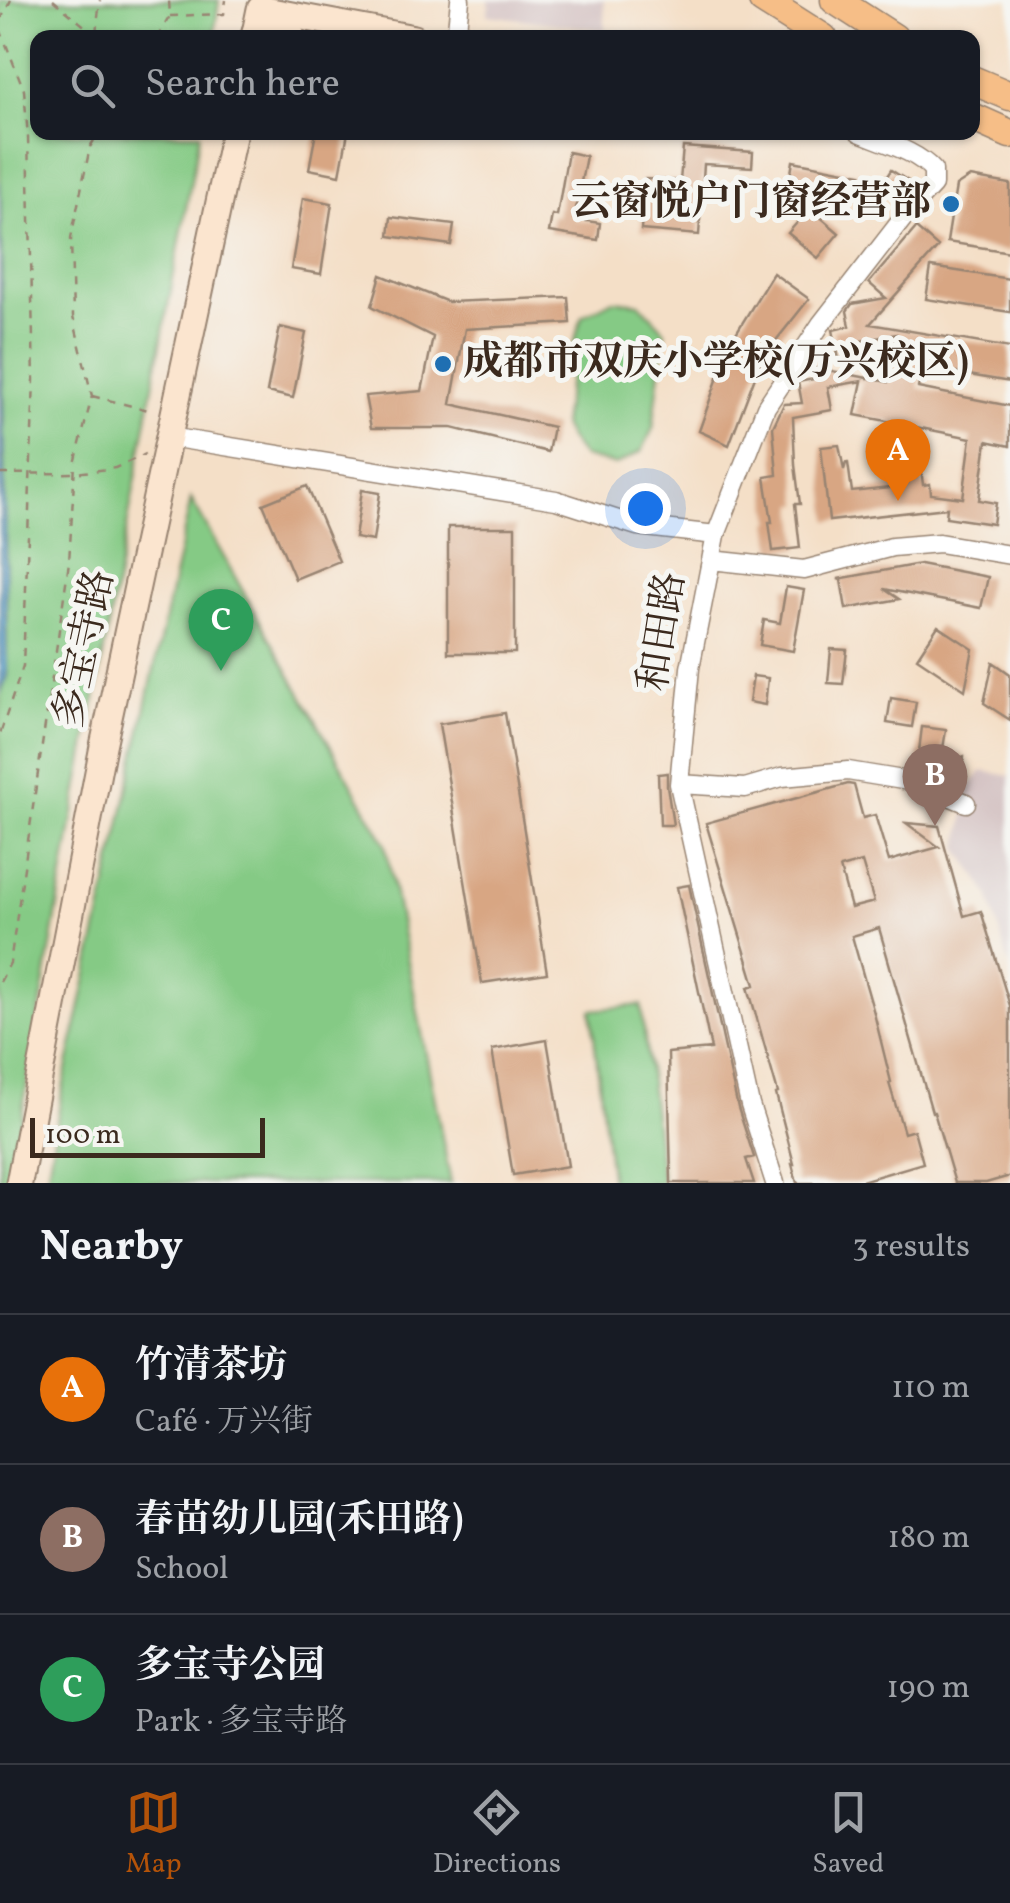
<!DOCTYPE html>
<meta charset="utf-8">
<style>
:root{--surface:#171b24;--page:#242831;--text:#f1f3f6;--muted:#9ea1a6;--line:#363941;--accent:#b45309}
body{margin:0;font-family:Vollkorn,"Noto Serif SC",serif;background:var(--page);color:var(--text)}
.scale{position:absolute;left:30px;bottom:25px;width:235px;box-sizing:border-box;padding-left:10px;border:5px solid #3b2a1e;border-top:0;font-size:28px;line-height:35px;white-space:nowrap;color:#3b2a1e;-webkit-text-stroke:8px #f6f6f2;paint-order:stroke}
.you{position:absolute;left:645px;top:508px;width:35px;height:35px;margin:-25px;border:8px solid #fff;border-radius:50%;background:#1a73e8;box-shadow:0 0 0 15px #1a73e833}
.badge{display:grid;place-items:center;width:65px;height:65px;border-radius:50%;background:var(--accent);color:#fff;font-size:32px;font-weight:700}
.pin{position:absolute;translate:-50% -82px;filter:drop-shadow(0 2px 5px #0008)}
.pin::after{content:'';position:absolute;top:52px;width:35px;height:30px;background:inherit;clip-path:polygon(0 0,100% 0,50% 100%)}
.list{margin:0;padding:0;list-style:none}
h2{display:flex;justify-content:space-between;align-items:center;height:130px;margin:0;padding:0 40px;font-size:42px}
h2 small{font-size:32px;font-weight:400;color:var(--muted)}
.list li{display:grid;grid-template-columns:65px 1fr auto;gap:30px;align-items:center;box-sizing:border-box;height:150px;padding:0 40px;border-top:2px solid var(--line)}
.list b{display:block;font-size:38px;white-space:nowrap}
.list p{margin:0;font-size:32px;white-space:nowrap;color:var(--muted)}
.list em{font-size:32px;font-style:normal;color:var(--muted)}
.icon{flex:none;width:55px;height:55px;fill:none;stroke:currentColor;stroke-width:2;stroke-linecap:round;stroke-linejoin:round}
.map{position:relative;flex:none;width:1010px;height:1183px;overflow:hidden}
.search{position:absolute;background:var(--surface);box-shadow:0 2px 8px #0004;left:30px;right:30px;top:30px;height:110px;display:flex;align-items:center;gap:25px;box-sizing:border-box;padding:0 35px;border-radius:20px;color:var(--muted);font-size:38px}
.sheet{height:580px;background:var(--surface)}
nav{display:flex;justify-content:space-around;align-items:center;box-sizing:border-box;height:140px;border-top:2px solid var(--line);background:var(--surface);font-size:28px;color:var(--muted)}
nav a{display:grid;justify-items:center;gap:5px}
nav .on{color:var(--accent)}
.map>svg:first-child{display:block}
</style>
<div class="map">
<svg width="1010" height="1183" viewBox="0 0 1010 1183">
<rect width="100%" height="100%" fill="#f6f6f2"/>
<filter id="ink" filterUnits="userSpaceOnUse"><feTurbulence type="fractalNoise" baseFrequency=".01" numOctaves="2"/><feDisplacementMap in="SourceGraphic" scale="20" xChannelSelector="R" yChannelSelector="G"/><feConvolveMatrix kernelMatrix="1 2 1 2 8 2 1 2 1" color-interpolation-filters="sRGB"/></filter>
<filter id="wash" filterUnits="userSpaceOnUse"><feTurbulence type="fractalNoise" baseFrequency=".0048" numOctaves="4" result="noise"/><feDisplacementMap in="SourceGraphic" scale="40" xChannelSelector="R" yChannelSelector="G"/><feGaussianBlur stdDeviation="2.25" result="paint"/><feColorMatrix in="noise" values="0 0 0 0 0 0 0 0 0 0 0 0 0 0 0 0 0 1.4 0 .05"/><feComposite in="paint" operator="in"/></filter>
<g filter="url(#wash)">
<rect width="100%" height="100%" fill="#f4dfc7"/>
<path fill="#d2bfc0" d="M 489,0 L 604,0 L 605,30 L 488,15 Z
M 982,771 L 1010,776 L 1010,968 L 989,895 L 959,849 L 969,787 Z"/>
<path fill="#85ca85" stroke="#607a52" stroke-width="2.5" d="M 0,0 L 219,0 L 214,37 L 38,38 L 38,132 L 200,133 L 77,796 L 10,1183 L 0,1183 L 0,695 L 7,675 L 0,182 Z
M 613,300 L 639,303 L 665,331 L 653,428 L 642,451 L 616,465 L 583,457 L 569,439 L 562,425 L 574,343 L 582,316 Z
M 191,499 L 385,843 L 451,1183 L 46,1183 L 61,1097 Z
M 641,1005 L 662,1183 L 611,1183 L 591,1010 Z"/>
<path fill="#59a3d1" stroke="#4a6678" stroke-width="2.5" d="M 0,182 L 7,675 L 0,695 Z"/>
<g id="blocks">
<path fill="#d8a683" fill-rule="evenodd" d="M 316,132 L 348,132 L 340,175 L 309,169 Z
M 683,147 L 753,152 L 752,167 L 704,164 L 699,235 L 641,230 L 645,179 L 680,181 Z
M 568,152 L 586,156 L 574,219 L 600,223 L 598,240 L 549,232 L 552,215 L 557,216 Z
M 793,161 L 861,174 L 856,198 L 789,185 Z
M 891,170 L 913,184 L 900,202 L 879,188 Z
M 970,177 L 1010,184 L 1010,252 L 947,242 L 956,186 Z
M 303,198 L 332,203 L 321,274 L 291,269 Z
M 810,208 L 839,233 L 818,258 L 788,233 Z
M 391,217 L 454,225 L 451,245 L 389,236 Z
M 916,228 L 938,247 L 870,324 L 1010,348 L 1010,382 L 922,367 L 918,388 L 1010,406 L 1010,446 L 987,441 L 979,500 L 996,503 L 993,524 L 946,517 L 947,508 L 829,521 L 821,447 L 839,445 L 844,470 L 846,463 L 848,463 L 852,492 L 900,487 L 892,422 L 855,415 L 862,381 L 828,387 L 832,410 L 793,417 L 795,465 L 800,504 L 795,504 L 800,548 L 773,551 L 769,522 L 772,522 L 765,477 L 777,475 L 773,427 L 784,404 L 802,403 L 798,382 L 819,378 L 817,368 L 888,382 L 896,334 L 861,341 L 864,355 L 839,359 L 833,330 L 850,326 L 847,311 L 852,304 L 886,298 L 869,283 ZM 916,427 L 971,438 L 963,498 L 931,494 L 930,484 L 923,485 Z
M 931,267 L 1010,279 L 1010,312 L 926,299 Z
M 773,273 L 809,299 L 762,358 L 729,445 L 699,431 L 730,343 Z
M 381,275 L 448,302 L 568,297 L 570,323 L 465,329 L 451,404 L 553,427 L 548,452 L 452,428 L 371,428 L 365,396 L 422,391 L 433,337 L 372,306 Z
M 280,327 L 306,333 L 293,398 L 267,392 Z
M 307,486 L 339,561 L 295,579 L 263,504 Z
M 362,490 L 380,493 L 373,541 L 355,538 Z
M 448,527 L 515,527 L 515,653 L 448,653 Z
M 920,564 L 988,577 L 981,608 L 884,589 L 899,599 L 846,609 L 841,580 L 838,579 Z
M 786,587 L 804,590 L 793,651 L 760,645 L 764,620 L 780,623 Z
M 938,626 L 973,649 L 965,690 L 917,658 Z
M 831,649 L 847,650 L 843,684 L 828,683 Z
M 993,662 L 1010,674 L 1010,720 L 984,703 Z
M 753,676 L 768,678 L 765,705 L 749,702 Z
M 891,698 L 916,702 L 912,727 L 887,723 Z
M 505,713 L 547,973 L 482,983 L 439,724 Z
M 922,727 L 946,730 L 942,755 L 964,757 L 962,776 L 939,772 L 941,762 L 918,759 Z
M 667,773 L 667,786 L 673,825 L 660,825 L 658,774 Z
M 848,784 L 854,785 L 863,818 L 875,815 L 889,861 L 939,847 L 906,823 L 939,826 L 964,916 L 981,911 L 1010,1006 L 1010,1176 L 986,1183 L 955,1183 L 934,1112 L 932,1112 L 879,928 L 852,936 L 874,1013 L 891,1082 L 889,1083 L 904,1133 L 914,1130 L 923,1163 L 855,1183 L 797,1183 L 792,1164 L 794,1164 L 776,1094 L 778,1093 L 748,987 L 755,985 L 706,823 ZM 862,862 L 874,902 L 851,908 L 840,868 Z
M 689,885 L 738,1108 L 754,1157 L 746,1159 L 754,1183 L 671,1183 L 668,1053 L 711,1049 L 677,887 Z
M 547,1040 L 568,1166 L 513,1175 L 492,1050 Z"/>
</g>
</g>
<g filter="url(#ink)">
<use href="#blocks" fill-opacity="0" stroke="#988472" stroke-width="2.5"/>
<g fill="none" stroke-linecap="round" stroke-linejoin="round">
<defs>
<path id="street" d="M 456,38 L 460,0
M 169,437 L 556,500 L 637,526 L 716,535
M 711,560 L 804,570 L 892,547 L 939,543 L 1010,555
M 679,784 L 745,788 L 782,777 L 848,771 L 915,782 L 966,803
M 775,1183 L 750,1105 L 679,784 L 690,668 L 716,535 L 766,407 L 821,324 L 908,212 L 933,185 L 933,170 C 915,150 884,143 859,132"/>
<path id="secondary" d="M 255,31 L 293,38
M 254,38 L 260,9 L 414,38
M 19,1183 L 103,746 L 234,132"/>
<path id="primary" d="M 763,0 L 823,38
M 835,0 L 894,38
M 972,80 L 1010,96
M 972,117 L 1010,134"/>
</defs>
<use href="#street" stroke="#988472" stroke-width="21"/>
<use href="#secondary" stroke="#988472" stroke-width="29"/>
<use href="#primary" stroke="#988472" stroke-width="31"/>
<path stroke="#988472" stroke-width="2.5" stroke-dasharray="8 8" stroke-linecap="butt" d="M 53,0 L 99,38
M 170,16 L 224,14 L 226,0
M 0,21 L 11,0
M 0,29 L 24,90 L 28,137 L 34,380 L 23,666 L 0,734
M 96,33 L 100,0
M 157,38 L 170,16 L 169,0
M 92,396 L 152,411
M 0,474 L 75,473 L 115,468 L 145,454
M 0,982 L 10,963 L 69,562 L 75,464 L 92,396 L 73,317 L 71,238 L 90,147 L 99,132"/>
<use href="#street" stroke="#fff" stroke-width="18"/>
<use href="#secondary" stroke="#fbe5cf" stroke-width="25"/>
<use href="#primary" stroke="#f6be87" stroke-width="28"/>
</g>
</g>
<g fill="#1f6fb2" stroke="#f6f6f2" stroke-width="4">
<circle cx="951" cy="204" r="10"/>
<circle cx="443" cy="364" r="10"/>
</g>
<g text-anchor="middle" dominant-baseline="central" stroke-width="10" stroke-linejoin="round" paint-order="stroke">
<g font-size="40" font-weight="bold" fill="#3b2a1e" stroke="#f6f6f2" text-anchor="end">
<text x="931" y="204">云窗悦户门窗经营部</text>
<text x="463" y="364" text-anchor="start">成都市双庆小学校(万兴校区)</text>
</g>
<g font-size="40" fill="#3b2a1e" stroke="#f6f6f2">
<text transform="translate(664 632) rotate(-81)">和田路</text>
<text transform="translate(86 649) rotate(-78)">多宝寺路</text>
</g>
</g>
</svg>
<div class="scale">100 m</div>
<div class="you"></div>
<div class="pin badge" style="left:898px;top:501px;background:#e8710a">A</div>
<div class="pin badge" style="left:935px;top:826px;background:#8d6e63">B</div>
<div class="pin badge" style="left:221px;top:671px;background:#2e9e5b">C</div>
<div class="search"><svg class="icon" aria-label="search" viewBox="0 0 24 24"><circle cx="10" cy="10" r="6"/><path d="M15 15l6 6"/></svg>Search here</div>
</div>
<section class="sheet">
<h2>Nearby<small>3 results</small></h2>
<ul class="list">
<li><span class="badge" style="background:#e8710a">A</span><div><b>竹清茶坊</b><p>Café · 万兴街</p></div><em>110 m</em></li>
<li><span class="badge" style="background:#8d6e63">B</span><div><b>春苗幼儿园(禾田路)</b><p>School</p></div><em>180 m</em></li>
<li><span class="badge" style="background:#2e9e5b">C</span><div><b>多宝寺公园</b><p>Park · 多宝寺路</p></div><em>190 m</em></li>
</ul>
</section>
<nav>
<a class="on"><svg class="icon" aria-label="map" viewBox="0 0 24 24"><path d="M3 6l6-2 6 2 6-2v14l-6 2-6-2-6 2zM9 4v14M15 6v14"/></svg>Map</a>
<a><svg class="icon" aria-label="directions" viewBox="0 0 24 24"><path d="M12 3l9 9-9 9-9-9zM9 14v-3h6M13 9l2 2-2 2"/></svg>Directions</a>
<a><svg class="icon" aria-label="saved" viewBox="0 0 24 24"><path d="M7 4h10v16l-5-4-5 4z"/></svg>Saved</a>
</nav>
